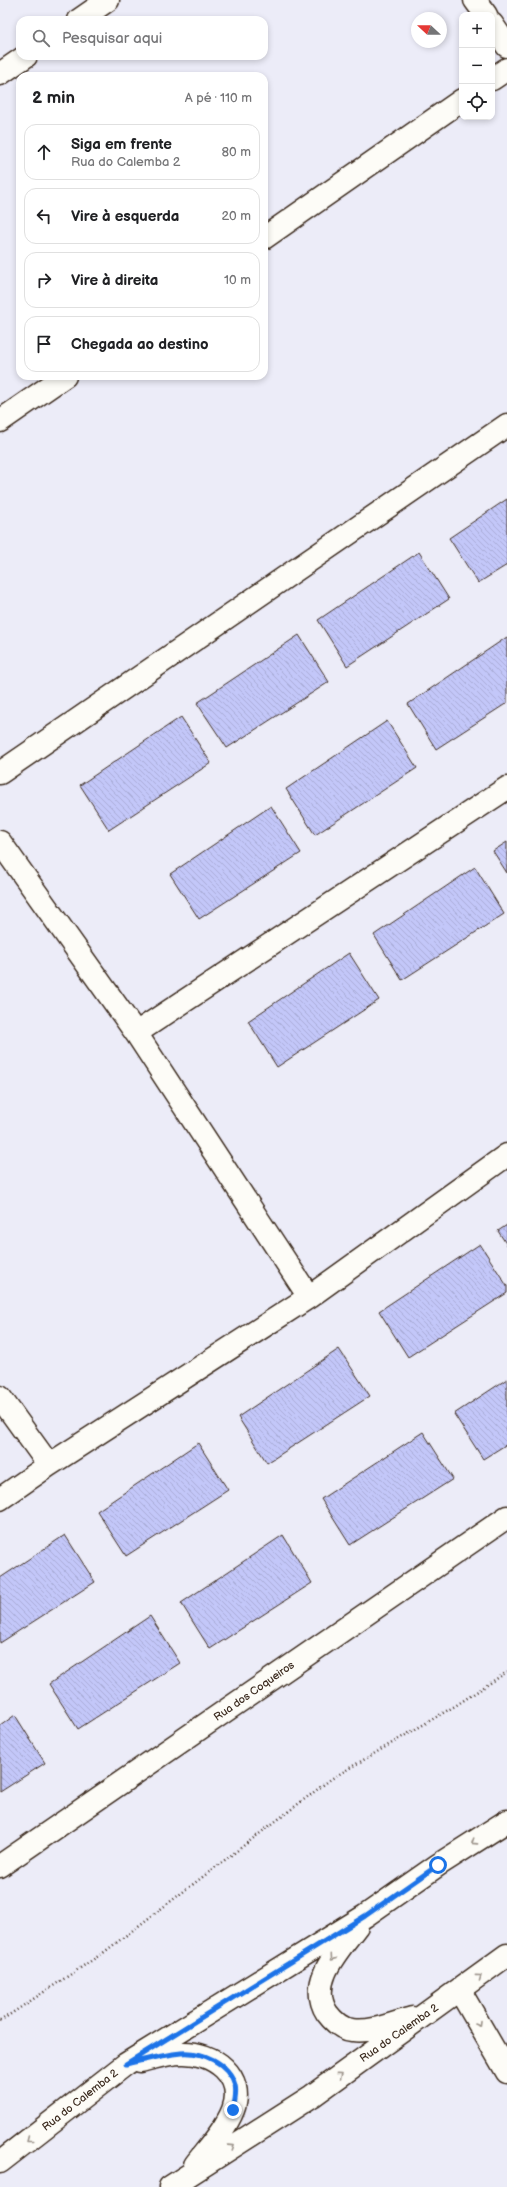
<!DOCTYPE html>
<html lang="pt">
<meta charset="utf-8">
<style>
:root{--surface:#fff;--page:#f2f2f2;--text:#202124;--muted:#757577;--line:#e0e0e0}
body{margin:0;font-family:"Balsamiq Sans",sans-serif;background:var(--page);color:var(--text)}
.controls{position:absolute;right:12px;top:12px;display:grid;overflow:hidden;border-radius:8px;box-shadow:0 2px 6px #0003}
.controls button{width:36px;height:36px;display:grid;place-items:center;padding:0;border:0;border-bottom:1px solid var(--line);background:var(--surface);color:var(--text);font:20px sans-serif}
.compass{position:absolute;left:411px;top:12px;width:36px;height:36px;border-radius:50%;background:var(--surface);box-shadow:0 2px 6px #0003;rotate:292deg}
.stop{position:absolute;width:12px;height:12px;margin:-9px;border:3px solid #1a73e8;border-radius:50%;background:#fff}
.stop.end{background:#1a73e8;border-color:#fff;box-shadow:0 1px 4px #0008}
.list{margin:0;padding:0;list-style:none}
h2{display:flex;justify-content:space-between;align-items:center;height:52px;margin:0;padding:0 16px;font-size:17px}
h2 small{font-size:13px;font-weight:400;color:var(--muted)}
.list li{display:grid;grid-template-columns:26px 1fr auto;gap:12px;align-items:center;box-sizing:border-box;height:56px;margin:0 8px 8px;padding:0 8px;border:1px solid var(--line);border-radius:12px}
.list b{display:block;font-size:15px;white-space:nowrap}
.list p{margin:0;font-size:13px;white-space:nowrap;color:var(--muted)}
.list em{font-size:13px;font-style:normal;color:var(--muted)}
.icon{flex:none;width:22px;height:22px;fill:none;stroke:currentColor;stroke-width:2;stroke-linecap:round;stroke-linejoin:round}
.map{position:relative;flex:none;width:507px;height:2187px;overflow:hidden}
.search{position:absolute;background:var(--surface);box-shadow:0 2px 6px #0003;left:16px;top:16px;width:252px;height:44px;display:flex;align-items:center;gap:10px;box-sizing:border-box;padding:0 14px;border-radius:12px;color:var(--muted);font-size:15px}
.panel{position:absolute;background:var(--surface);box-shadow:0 2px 6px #0003;left:16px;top:72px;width:252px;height:308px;border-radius:12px}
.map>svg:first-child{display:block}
</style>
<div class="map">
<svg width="507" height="2187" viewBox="0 0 507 2187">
<defs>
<pattern id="building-back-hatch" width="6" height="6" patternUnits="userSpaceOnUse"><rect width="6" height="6" fill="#c3c7f9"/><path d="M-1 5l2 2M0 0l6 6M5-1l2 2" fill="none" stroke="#a8abd5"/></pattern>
</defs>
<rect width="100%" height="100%" fill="#ececf8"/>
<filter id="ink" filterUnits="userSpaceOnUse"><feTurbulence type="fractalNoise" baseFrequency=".025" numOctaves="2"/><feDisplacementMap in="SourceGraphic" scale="8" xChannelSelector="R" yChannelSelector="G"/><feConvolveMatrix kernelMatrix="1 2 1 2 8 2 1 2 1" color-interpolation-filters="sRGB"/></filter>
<g filter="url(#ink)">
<path fill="url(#building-back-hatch)" stroke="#3b2a1e" d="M 507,499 L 507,565 L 478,583 L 449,538 Z
M 419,552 L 449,599 L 347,666 L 318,620 Z
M 299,635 L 329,682 L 227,748 L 197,703 Z
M 507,637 L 507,703 L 436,749 L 408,704 Z
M 181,717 L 211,763 L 109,830 L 80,785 Z
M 387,721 L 417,768 L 315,835 L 286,789 Z
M 271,806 L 301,853 L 199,919 L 170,874 Z
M 507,842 L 507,873 L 493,851 Z
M 475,867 L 504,914 L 402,980 L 374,935 Z
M 349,953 L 379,1000 L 277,1067 L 248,1021 Z
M 507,1225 L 507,1245 L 498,1231 Z
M 480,1244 L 507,1286 L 507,1293 L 408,1357 L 379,1311 Z
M 339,1349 L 370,1396 L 267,1463 L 238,1417 Z
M 507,1379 L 507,1444 L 483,1459 L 454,1414 Z
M 423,1432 L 453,1479 L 350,1545 L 321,1499 Z
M 198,1443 L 228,1490 L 126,1556 L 97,1511 Z
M 65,1535 L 95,1582 L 0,1643 L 0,1578 Z
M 283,1535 L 312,1583 L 210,1649 L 181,1603 Z
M 150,1616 L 180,1663 L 78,1729 L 49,1684 Z
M 15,1715 L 45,1763 L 0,1792 L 0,1726 Z"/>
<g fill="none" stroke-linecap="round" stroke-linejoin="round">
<defs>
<path id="street" d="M 475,0 L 486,15
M 79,20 L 108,0
M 492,24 L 507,46
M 0,74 L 26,56
M 492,79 L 507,69
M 264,238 L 462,100
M 0,421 L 65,376
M 0,773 L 507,425
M 0,842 L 136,1033 L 309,1297
M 136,1033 L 507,788
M 0,1397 L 49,1465
M 0,1499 L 49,1465 L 309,1297 L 507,1155
M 0,1866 L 507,1517
M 460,1991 L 507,2072"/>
<path id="secondary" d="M 357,1926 C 339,1950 307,1982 327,2013 C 333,2021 342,2029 352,2030 C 371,2033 394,2023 412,2018
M 140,2061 C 153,2058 169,2053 182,2053 C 213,2052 246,2076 233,2110 C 225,2130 208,2148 195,2165
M 0,2162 L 126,2064 L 365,1916 L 438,1865 L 507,1821
M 170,2187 L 312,2096 L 507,1955"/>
</defs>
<use href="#street" stroke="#3b2a1e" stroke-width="25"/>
<use href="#secondary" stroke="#3b2a1e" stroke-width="25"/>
<path stroke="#3b2a1e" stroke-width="2.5" stroke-dasharray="1 3" stroke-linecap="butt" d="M 0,2021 L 103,1953 L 331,1779 L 455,1706 L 507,1672"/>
<use href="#street" stroke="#fdfcf7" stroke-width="22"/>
<use href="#secondary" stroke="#fdfcf7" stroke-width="22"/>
</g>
<defs><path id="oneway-chevron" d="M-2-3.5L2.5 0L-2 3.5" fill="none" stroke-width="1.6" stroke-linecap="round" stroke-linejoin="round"/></defs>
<g stroke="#9c938a">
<use href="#oneway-chevron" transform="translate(474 1842) rotate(147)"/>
<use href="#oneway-chevron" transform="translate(333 1958) rotate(125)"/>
<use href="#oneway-chevron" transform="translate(479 1977) rotate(-36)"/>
<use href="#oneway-chevron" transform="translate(479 2024) rotate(60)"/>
<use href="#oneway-chevron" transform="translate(340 2075) rotate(-36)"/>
<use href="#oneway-chevron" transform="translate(29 2140) rotate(142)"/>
<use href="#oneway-chevron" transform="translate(232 2147) rotate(-33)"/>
</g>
</g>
<g fill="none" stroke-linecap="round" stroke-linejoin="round" filter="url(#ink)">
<path stroke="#1a73e8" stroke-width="5" d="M 233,2110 C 235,2101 237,2093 235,2085 C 229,2063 202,2051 181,2053 C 163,2055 144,2060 126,2064 L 365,1916 L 438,1865"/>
</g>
<g text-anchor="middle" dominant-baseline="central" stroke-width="3" stroke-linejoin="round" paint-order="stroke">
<g font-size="11" fill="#3b2a1e" stroke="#fdfcf7">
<text transform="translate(254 1691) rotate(-35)">Rua dos Coqueiros</text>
<text transform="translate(399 2033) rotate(-35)">Rua do Calemba 2</text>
<text transform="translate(80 2100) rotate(-38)">Rua do Calemba 2</text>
</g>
</g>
</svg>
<div class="controls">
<button>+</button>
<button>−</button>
<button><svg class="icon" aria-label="locate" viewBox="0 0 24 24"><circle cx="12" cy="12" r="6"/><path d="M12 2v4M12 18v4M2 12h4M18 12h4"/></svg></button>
</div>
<svg class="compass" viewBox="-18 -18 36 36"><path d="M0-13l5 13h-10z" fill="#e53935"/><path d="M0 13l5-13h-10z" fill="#757577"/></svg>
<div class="stop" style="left:438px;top:1865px"></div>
<div class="stop end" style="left:233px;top:2110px"></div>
<div class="search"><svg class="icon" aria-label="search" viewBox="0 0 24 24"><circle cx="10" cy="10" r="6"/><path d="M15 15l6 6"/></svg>Pesquisar aqui</div>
<section class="panel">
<h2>2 min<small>A pé · 110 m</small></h2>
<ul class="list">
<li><svg class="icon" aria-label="ahead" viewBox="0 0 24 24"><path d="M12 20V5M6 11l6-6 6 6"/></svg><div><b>Siga em frente</b><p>Rua do Calemba 2</p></div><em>80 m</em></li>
<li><svg class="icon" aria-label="left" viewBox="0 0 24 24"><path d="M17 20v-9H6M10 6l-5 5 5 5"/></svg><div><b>Vire à esquerda</b></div><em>20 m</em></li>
<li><svg class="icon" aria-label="right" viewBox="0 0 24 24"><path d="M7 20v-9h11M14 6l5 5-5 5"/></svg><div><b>Vire à direita</b></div><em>10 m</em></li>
<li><svg class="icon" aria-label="arrive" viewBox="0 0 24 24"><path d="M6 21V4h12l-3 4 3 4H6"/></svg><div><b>Chegada ao destino</b></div></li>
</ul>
</section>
</div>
